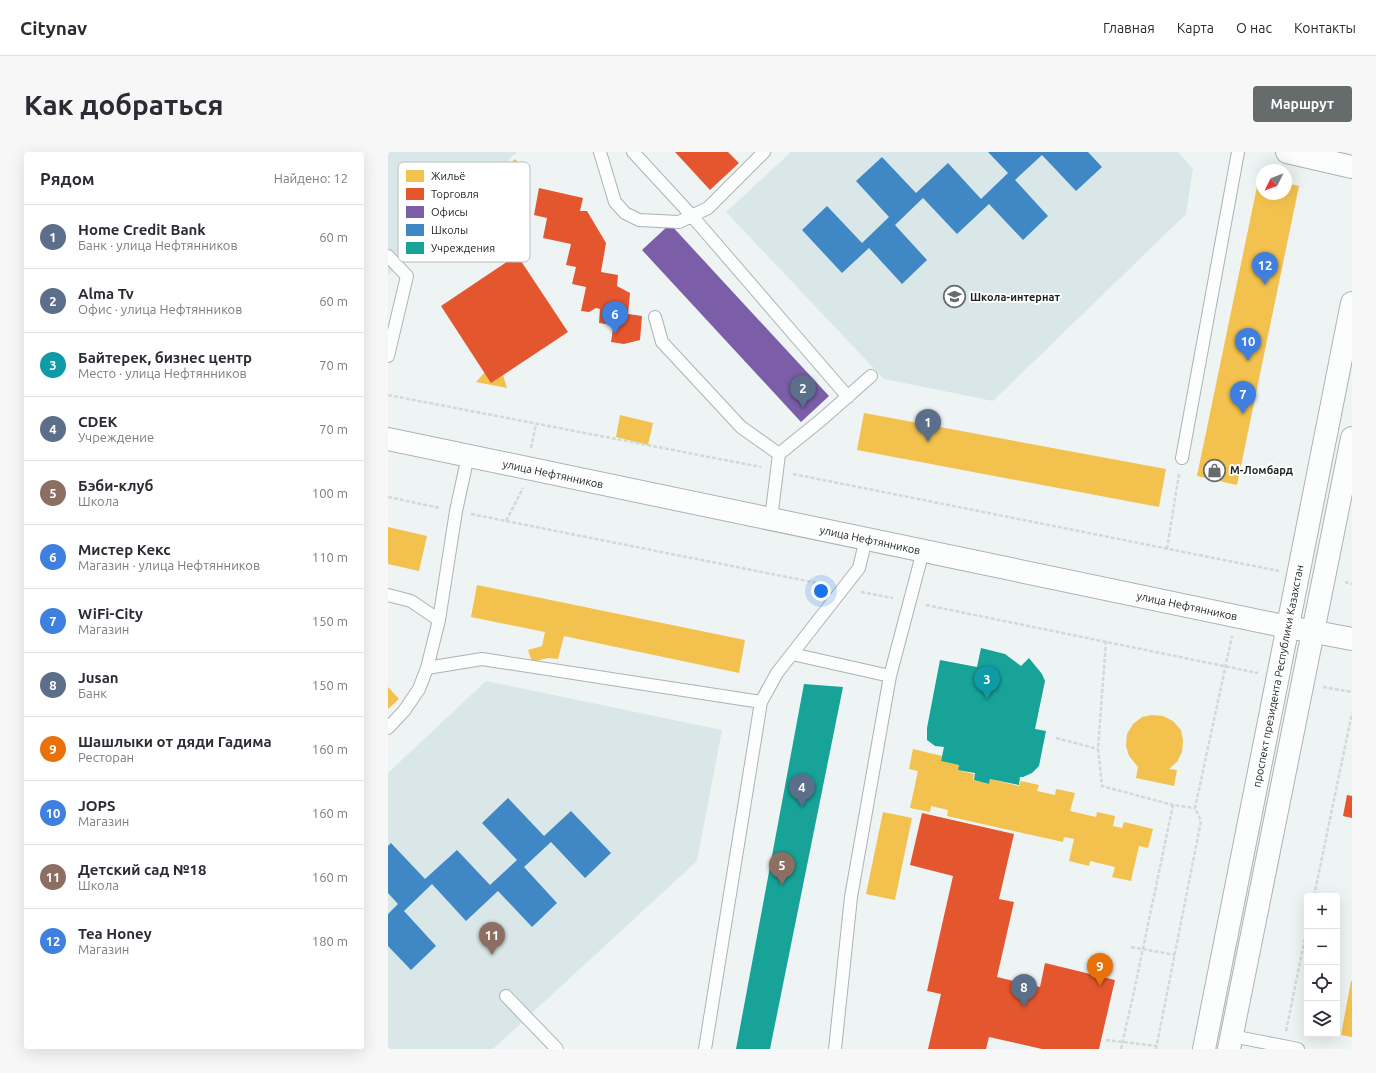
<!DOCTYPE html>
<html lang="ru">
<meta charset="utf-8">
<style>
:root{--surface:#fff;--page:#f7f7f7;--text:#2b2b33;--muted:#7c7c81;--line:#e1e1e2;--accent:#666b6b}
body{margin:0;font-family:Ubuntu,sans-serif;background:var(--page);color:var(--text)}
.controls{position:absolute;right:12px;bottom:12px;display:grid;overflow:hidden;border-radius:4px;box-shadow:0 4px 16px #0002}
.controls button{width:36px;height:36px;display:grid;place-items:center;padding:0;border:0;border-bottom:1px solid var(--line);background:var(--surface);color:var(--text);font:20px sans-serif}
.compass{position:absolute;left:868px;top:12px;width:36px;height:36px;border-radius:50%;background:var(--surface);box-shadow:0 4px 16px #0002;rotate:227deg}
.you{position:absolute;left:433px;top:439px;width:14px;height:14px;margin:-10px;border:3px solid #fff;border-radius:50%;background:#1a73e8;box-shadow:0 0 0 6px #1a73e833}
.badge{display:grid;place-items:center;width:26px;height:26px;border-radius:50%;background:var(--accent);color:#fff;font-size:13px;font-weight:700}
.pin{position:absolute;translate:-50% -33px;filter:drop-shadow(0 1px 2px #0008)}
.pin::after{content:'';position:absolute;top:21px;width:14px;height:12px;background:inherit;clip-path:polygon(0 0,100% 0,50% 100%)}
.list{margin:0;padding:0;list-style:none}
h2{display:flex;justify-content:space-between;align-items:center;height:52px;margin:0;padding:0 16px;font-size:17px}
h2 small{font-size:13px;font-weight:400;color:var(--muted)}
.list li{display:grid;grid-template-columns:26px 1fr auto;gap:12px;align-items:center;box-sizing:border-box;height:64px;padding:0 16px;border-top:1px solid var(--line)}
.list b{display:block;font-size:15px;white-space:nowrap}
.list p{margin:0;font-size:13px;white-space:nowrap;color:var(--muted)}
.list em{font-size:13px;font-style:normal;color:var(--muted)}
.icon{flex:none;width:22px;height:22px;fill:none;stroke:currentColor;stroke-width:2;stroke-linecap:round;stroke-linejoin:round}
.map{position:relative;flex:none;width:964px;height:897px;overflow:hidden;border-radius:4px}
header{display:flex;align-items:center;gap:24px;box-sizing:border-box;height:56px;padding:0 20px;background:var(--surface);border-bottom:1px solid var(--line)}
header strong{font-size:19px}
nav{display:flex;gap:22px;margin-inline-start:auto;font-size:14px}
.intro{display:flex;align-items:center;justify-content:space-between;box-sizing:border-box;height:96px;padding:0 24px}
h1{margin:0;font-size:28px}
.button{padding:10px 18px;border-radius:4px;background:var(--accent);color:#fff;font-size:14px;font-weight:700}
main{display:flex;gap:24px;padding:0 24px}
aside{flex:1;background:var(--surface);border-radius:4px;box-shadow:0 4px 16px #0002}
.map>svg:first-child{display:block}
</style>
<header>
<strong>Citynav</strong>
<nav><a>Главная</a><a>Карта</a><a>О нас</a><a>Контакты</a></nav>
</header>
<div class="intro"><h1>Как добраться</h1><a class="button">Маршрут</a></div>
<main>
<aside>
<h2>Рядом<small>Найдено: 12</small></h2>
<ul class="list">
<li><span class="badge" style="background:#5c6f8a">1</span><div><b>Home Credit Bank</b><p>Банк · улица Нефтянников</p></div><em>60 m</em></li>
<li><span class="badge" style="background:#5c6f8a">2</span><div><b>Alma Tv</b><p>Офис · улица Нефтянников</p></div><em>60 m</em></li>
<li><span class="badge" style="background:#0f9aa8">3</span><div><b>Байтерек, бизнес центр</b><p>Место · улица Нефтянников</p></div><em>70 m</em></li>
<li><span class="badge" style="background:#5c6f8a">4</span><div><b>CDEK</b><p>Учреждение</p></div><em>70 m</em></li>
<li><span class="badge" style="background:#8d6e63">5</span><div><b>Бэби-клуб</b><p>Школа</p></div><em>100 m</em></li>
<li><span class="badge" style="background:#3f7fe0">6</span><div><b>Мистер Кекс</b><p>Магазин · улица Нефтянников</p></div><em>110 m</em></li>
<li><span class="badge" style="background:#3f7fe0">7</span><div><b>WiFi-City</b><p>Магазин</p></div><em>150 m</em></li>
<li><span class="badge" style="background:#5c6f8a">8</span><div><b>Jusan</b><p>Банк</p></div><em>150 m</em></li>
<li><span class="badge" style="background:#e8710a">9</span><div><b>Шашлыки от дяди Гадима</b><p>Ресторан</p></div><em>160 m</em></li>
<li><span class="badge" style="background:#3f7fe0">10</span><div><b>JOPS</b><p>Магазин</p></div><em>160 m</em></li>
<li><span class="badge" style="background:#8d6e63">11</span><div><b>Детский сад №18</b><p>Школа</p></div><em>160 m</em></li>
<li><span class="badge" style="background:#3f7fe0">12</span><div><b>Tea Honey</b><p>Магазин</p></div><em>180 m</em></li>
</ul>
</aside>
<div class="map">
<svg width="964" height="897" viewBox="0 0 964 897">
<rect width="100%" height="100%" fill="#eef4f4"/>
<path fill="#d9e7e9" d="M 0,0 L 129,0 L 0,123 Z
M 403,0 L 790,0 L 805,17 L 798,62 L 605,249 L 496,227 L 338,60 Z
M 98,529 L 334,578 L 309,709 L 105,897 L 0,897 L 0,621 Z"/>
<path fill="#f2c14e" d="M 127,7 L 139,20 L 120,39 L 107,26 Z
M 871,25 L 874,26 L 874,42 L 898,42 L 898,31 L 911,34 L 849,333 L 809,324 Z
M 97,220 L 115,223 L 119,236 L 88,230 Z
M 476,261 L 778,317 L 771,355 L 469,298 Z
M 232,263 L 265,271 L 260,293 L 228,285 Z
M 0,375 L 39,384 L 31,419 L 0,412 Z
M 89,433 L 357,488 L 351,521 L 176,484 L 170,507 L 160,506 L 144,510 L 140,498 L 154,494 L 157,480 L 83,465 Z
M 0,535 L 11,547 L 0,557 Z
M 764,563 L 775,564 L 785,569 L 793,578 L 795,589 L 794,600 L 789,610 L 781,617 L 789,618 L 786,634 L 748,626 L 750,615 L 741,604 L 738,594 L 739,582 L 745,572 L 754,565 Z
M 525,597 L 554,604 L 553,609 L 571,613 L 570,618 L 586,622 L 585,628 L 601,632 L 602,627 L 631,634 L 633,629 L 651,633 L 649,639 L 667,643 L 668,637 L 687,641 L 682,659 L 708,665 L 709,660 L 727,664 L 725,674 L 734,676 L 736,670 L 765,677 L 760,696 L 751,694 L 743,729 L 724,725 L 727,715 L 702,709 L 701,714 L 681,709 L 686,687 L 676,685 L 675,690 L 559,664 L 560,658 L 543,654 L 542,660 L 522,656 L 530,619 L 521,617 Z
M 495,660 L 524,666 L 507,748 L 478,742 Z
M 963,829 L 964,829 L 964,885 L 953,883 Z"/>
<path fill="#e4572e" d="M 287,0 L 340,0 L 351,11 L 322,38 Z
M 151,36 L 195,46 L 192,59 L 199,59 L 218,91 L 213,120 L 230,123 L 229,134 L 242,141 L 240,162 L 254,164 L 252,188 L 236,192 L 223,190 L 227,164 L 223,162 L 218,172 L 211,171 L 212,157 L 208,156 L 201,160 L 193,159 L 198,135 L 184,132 L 188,115 L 178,113 L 183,92 L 155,86 L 159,66 L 146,63 Z
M 129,103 L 180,180 L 103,231 L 53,154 Z
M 959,643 L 964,644 L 964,666 L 955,664 Z
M 534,661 L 626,682 L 611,747 L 626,750 L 609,825 L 652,835 L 657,811 L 727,828 L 711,897 L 654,897 L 601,885 L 598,897 L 540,897 L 553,842 L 539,839 L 565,724 L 522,713 Z"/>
<path fill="#7b5ea7" d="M 282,72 L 441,244 L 413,270 L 254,98 Z"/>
<path fill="#3f88c5" d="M 600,0 L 700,0 L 714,15 L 688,39 L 654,3 L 627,28 L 660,64 L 635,88 L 601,52 L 569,82 L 535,46 L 507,73 L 539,108 L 514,132 L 481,96 L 454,121 L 414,78 L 439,54 L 474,91 L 501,65 L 468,29 L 494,5 L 528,41 L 560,11 L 593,47 L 620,21 Z
M 120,646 L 156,684 L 183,659 L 223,701 L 197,726 L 163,690 L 136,715 L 169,751 L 144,775 L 110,739 L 78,769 L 44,732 L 16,759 L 48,794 L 23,818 L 0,794 L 0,762 L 10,752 L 0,741 L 0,694 L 3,691 L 37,727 L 69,698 L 102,733 L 129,708 L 94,671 Z"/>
<path fill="#17a398" d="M 593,496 L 617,502 L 633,514 L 641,506 L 654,522 L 657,529 L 647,577 L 658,579 L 651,614 L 644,621 L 635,625 L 632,625 L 631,633 L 602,627 L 601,632 L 586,628 L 587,621 L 570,618 L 571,613 L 553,609 L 556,595 L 547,594 L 539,588 L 539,576 L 552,508 L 589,515 Z
M 416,532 L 455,535 L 382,897 L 348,897 Z"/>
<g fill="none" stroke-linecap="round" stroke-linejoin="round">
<defs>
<path id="lane" d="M 212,0 L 227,50 L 237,61 L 251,68 L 291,70 L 320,56 L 376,0
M 245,0 L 304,64 L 460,245
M 0,104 L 19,124 L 0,204
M 267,165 L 274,190 L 353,275 L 391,302 L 383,367
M 391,302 L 433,268 L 483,224
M 794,306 L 850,0
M 0,443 L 23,449 L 51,468
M 404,502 L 502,524
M 39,516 L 94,507 L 373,550 L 389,521 L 471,416 L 478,387
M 0,576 L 16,559 L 31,537 L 39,516 L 51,468 L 68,359 L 80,304
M 118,844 L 169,897
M 844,884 L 910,897
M 317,897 L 373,550
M 447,897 L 463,745 L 502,524 L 535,399"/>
<path id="street" d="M 899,0 L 964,15"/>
<path id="secondary" d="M 0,287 L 900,475 L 964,487
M 816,897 L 964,151
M 841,897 L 964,286"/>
</defs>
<use href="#lane" stroke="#adb2b2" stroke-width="14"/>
<use href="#street" stroke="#adb2b2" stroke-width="24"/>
<use href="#secondary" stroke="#adb2b2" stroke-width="24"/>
<path stroke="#d5d7d8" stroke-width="2.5" stroke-dasharray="4 2" stroke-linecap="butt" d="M 0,243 L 373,315
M 143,296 L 148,272
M 405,322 L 891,419
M 0,345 L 52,356
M 83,362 L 439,433
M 118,369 L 135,336
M 779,397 L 791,322
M 957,430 L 964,432
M 473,440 L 505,446
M 538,453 L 870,521
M 718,489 L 710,597 L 714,634 L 785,653
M 935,535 L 964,540
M 668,586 L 710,597
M 926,744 L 964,561
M 743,795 L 787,803
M 898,879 L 919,776
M 718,888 L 769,894
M 733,897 L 745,844 L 785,653 L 807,656
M 768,897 L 813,669 L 807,656 L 844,484"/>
<use href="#lane" stroke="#fcfdfd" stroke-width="12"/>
<use href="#street" stroke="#fcfdfd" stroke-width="22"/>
<use href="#secondary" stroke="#fcfdfd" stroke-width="22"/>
</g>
<defs>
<symbol id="school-ring" viewBox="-11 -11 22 22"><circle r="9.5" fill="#fff" stroke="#666b6b" stroke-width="1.5"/><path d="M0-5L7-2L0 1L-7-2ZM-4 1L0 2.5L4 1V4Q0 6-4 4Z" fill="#666b6b"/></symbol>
<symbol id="shop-ring" viewBox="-11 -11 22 22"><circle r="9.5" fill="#fff" stroke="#666b6b" stroke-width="1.5"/><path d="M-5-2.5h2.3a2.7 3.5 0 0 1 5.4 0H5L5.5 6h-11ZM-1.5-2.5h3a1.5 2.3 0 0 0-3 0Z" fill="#666b6b"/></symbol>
</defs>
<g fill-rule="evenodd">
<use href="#school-ring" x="554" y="132" width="25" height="25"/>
<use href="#shop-ring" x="814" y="306" width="25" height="25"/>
</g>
<g text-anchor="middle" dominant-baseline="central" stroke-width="4" stroke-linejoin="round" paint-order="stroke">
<g font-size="11" font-weight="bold" fill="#1c2121" stroke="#fff" text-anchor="start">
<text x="582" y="145">Школа-интернат</text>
<text x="842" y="318">М-Ломбард</text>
</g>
<g font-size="11" fill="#1c2121" stroke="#fff">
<text transform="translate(165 322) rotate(12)">улица Нефтянников</text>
<text transform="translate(482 388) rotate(12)">улица Нефтянников</text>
<text transform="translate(799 454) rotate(12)">улица Нефтянников</text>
<text transform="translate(890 524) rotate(-79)">проспект президента Республики Казахстан</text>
</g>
</g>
<rect x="10" y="10" width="132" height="100" rx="6" fill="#fff" stroke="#bbbcbc" stroke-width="1"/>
<rect x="18" y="18" width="18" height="12" fill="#f2c14e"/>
<rect x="18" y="36" width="18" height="12" fill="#e4572e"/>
<rect x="18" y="54" width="18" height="12" fill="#7b5ea7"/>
<rect x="18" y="72" width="18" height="12" fill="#3f88c5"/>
<rect x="18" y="90" width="18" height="12" fill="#17a398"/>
<g font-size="11" fill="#1c2121">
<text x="43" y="28">Жильё</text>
<text x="43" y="46">Торговля</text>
<text x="43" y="64">Офисы</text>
<text x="43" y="82">Школы</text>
<text x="43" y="100">Учреждения</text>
</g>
</svg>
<div class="controls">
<button>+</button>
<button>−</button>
<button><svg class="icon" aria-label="locate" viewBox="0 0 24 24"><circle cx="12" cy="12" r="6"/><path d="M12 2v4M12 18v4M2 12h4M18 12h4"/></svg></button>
<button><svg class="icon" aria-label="layers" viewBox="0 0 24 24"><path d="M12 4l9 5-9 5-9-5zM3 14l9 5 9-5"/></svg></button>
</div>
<svg class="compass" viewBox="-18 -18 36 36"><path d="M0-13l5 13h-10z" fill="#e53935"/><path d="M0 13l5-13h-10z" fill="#7c7c81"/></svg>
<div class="you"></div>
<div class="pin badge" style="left:540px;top:290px;background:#5c6f8a">1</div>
<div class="pin badge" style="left:415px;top:256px;background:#5c6f8a">2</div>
<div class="pin badge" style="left:599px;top:547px;background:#0f9aa8">3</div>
<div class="pin badge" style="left:414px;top:655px;background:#5c6f8a">4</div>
<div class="pin badge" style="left:394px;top:733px;background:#8d6e63">5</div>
<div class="pin badge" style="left:227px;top:182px;background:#3f7fe0">6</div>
<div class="pin badge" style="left:855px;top:262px;background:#3f7fe0">7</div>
<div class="pin badge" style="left:636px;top:855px;background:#5c6f8a">8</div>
<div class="pin badge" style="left:712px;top:834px;background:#e8710a">9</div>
<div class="pin badge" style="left:860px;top:209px;background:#3f7fe0">10</div>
<div class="pin badge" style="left:104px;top:803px;background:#8d6e63">11</div>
<div class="pin badge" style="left:877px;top:133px;background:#3f7fe0">12</div>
</div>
</main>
